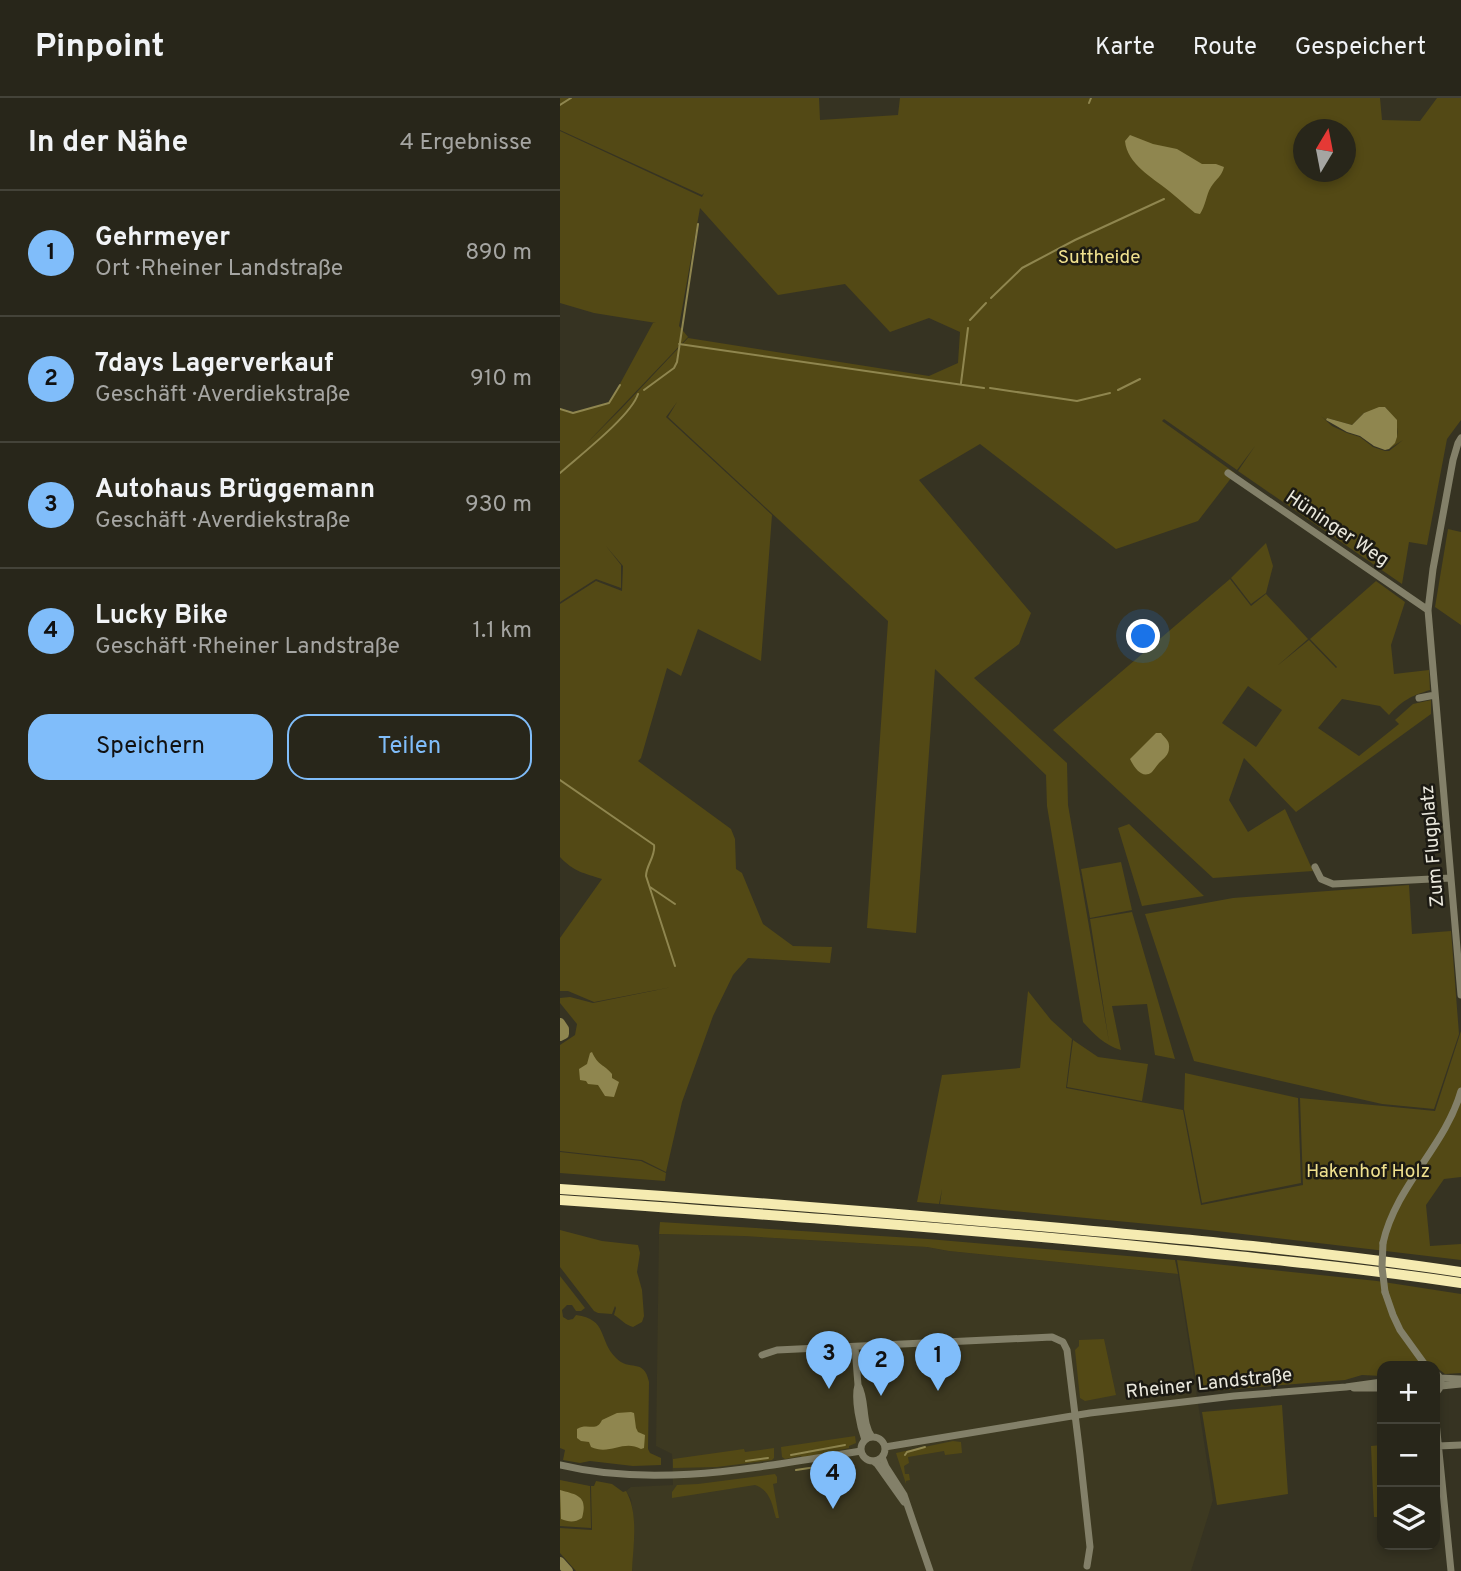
<!DOCTYPE html>
<html lang="de">
<meta charset="utf-8">
<style>
:root{--surface:#28261a;--page:#302e23;--text:#f1f3f6;--muted:#a5a5a2;--line:#444339;--accent:#80bdfa}
body{margin:0;font-family:Overpass,sans-serif;background:var(--page);color:var(--text)}
.controls{position:absolute;right:21px;bottom:21px;display:grid;overflow:hidden;border-radius:14px;box-shadow:0 4px 10px #0003}
.controls button{width:63px;height:63px;display:grid;place-items:center;padding:0;border:0;border-bottom:2px solid var(--line);background:var(--surface);color:var(--text);font:35px sans-serif}
.compass{position:absolute;left:733px;top:21px;width:63px;height:63px;border-radius:50%;background:var(--surface);box-shadow:0 4px 10px #0003;rotate:10deg}
.you{position:absolute;left:584px;top:539px;width:24px;height:24px;margin:-18px;border:5px solid #fff;border-radius:50%;background:#1a73e8;box-shadow:0 0 0 10px #1a73e833}
.badge{display:grid;place-items:center;width:46px;height:46px;border-radius:50%;background:var(--accent);color:#111;font-size:23px;font-weight:700}
.pin{position:absolute;translate:-50% -58px;filter:drop-shadow(0 2px 4px #0008)}
.pin::after{content:'';position:absolute;top:37px;width:24px;height:21px;background:inherit;clip-path:polygon(0 0,100% 0,50% 100%)}
.list{margin:0;padding:0;list-style:none}
h2{display:flex;justify-content:space-between;align-items:center;height:91px;margin:0;padding:0 28px;font-size:30px}
h2 small{font-size:23px;font-weight:400;color:var(--muted)}
.list li{display:grid;grid-template-columns:46px 1fr auto;gap:21px;align-items:center;box-sizing:border-box;height:126px;padding:0 28px;border-top:2px solid var(--line)}
.list b{display:block;font-size:26px;white-space:nowrap}
.list p{margin:0;font-size:23px;white-space:nowrap;color:var(--muted)}
.list em{font-size:23px;font-style:normal;color:var(--muted)}
.actions{display:flex;gap:14px;padding:21px 28px}
.actions a{flex:1;padding:16px 0;border:2px solid var(--accent);border-radius:21px;text-align:center;font-size:24px;color:var(--accent)}
.actions .main{background:var(--accent);color:#111}
.icon{flex:none;width:38px;height:38px;fill:none;stroke:currentColor;stroke-width:2;stroke-linecap:round;stroke-linejoin:round}
.map{position:relative;flex:none;width:901px;height:1473px;overflow:hidden}
header{display:flex;align-items:center;gap:42px;box-sizing:border-box;height:98px;padding:0 35px;background:var(--surface);border-bottom:2px solid var(--line)}
header strong{font-size:33px}
nav{display:flex;gap:38px;margin-inline-start:auto;font-size:24px}
main{display:flex}
aside{flex:1;background:var(--surface)}
.map>svg:first-child{display:block}
</style>
<header>
<strong>Pinpoint</strong>
<nav><a>Karte</a><a>Route</a><a>Gespeichert</a></nav>
</header>
<main>
<aside>
<h2>In der Nähe<small>4 Ergebnisse</small></h2>
<ul class="list">
<li><span class="badge">1</span><div><b>Gehrmeyer</b><p>Ort · Rheiner Landstraße</p></div><em>890 m</em></li>
<li><span class="badge">2</span><div><b>7days Lagerverkauf</b><p>Geschäft · Averdiekstraße</p></div><em>910 m</em></li>
<li><span class="badge">3</span><div><b>Autohaus Brüggemann</b><p>Geschäft · Averdiekstraße</p></div><em>930 m</em></li>
<li><span class="badge">4</span><div><b>Lucky Bike</b><p>Geschäft · Rheiner Landstraße</p></div><em>1.1 km</em></li>
</ul>
<div class="actions"><a class="main">Speichern</a><a>Teilen</a></div>
</aside>
<div class="map">
<svg width="901" height="1473" viewBox="0 0 901 1473">
<rect width="100%" height="100%" fill="#363322"/>
<path fill="#3d3921" d="M 99,1136 L 183,1138 L 367,1149 L 389,1153 L 618,1176 L 653,1402 L 631,1473 L 72,1473 L 74,1424 L 71,1401 L 66,1393 L 71,1389 L 113,1387 L 112,1356 L 96,1348 Z"/>
<path fill="#534915" fill-rule="evenodd" d="M 0,0 L 259,0 L 260,22 L 338,17 L 340,0 L 820,0 L 822,22 L 860,23 L 877,0 L 901,0 L 901,322 L 887,341 L 867,447 L 849,444 L 842,486 L 678,373 L 695,348 L 677,372 L 604,321 L 602,323 L 675,375 L 638,423 L 556,451 L 420,346 L 359,382 L 471,515 L 459,546 L 414,580 L 507,665 L 508,707 L 549,944 L 530,821 L 572,814 L 615,961 L 595,957 L 587,906 L 552,908 L 561,952 C 544,947 535,937 523,924 L 487,708 L 486,677 L 375,571 L 356,835 L 307,830 L 328,523 L 108,319 L 117,304 L 106,319 L 212,417 L 201,563 L 138,531 L 121,578 L 107,570 L 81,660 L 78,663 L 171,731 L 175,741 L 176,771 L 182,775 L 203,826 L 233,848 L 272,849 L 270,865 L 188,860 L 173,877 L 153,918 L 122,1004 L 106,1074 L 82,1062 L 0,1053 L 0,947 L 15,937 L 17,926 L 0,905 L 0,900 L 10,899 L 33,905 L 112,889 L 34,904 L 8,893 L 0,893 L 0,840 L 42,781 C 24,775 14,774 0,759 L 0,506 L 36,483 L 62,493 L 63,468 L 46,448 L 61,467 L 61,490 L 36,481 L 0,504 L 0,311 L 9,315 L 49,306 L 93,225 L 96,225 L 34,215 L 0,205 L 0,33 L 142,99 L 144,95 L 142,97 L 0,32 ZM 744,32 L 786,32 L 786,74 L 744,74 ZM 140,110 L 218,197 L 285,186 L 330,234 L 369,220 L 400,234 L 398,265 L 369,278 L 128,240 L 61,311 L 26,346 L 128,239 L 119,228 ZM 825,309 C 838,323 843,337 829,351 L 843,342 L 829,353 L 825,353 L 813,349 L 800,339 L 787,335 L 772,328 L 761,318 L 766,322 L 767,320 L 792,327 L 804,315 Z
M 888,431 L 901,434 L 901,527 L 875,509 Z
M 706,445 L 713,468 L 706,495 L 691,506 L 671,480 Z
M 670,481 L 691,508 L 706,496 L 748,541 L 717,568 L 749,542 L 776,570 L 777,569 L 750,541 L 816,483 L 845,504 L 831,547 L 834,576 L 869,572 L 870,592 C 851,598 843,602 829,617 L 820,608 L 782,601 L 758,630 L 799,658 L 839,626 L 835,622 L 853,606 L 871,602 L 871,616 L 736,714 L 684,660 L 669,702 L 688,734 L 725,711 L 753,773 L 653,780 L 493,632 ZM 688,588 L 722,612 L 696,649 L 662,625 Z
M 569,726 L 644,798 L 582,808 L 558,730 Z
M 561,764 L 572,812 L 530,820 L 521,771 Z
M 849,787 L 852,836 L 891,833 L 899,936 L 874,1011 L 822,1006 L 634,963 L 585,816 L 673,800 Z
M 468,893 L 491,922 L 512,941 L 506,990 L 623,1012 L 641,1107 L 743,1087 L 740,1000 L 875,1013 L 901,933 L 901,1079 L 884,1081 L 866,1107 L 870,1148 L 901,1146 L 901,1162 L 640,1131 L 380,1106 L 382,1091 L 379,1106 L 357,1104 L 382,977 L 460,970 Z
M 513,942 L 538,959 L 588,966 L 582,1003 L 507,989 Z
M 625,975 L 738,1000 L 741,1085 L 642,1105 L 624,1011 Z
M 0,1054 L 81,1063 L 106,1075 L 105,1083 L 0,1075 Z
M 100,1124 L 368,1141 L 615,1162 L 618,1176 L 389,1153 L 367,1149 L 183,1138 L 99,1136 Z
M 0,1132 L 42,1143 L 78,1147 L 80,1155 L 77,1174 L 82,1192 L 84,1218 L 82,1224 L 73,1229 C 65,1227 61,1221 54,1217 L 56,1210 L 55,1208 L 52,1216 L 38,1215 L 34,1213 L 0,1169 Z
M 617,1162 L 817,1183 L 901,1196 L 901,1275 L 885,1276 L 869,1264 L 860,1267 L 860,1268 L 822,1268 L 822,1278 L 802,1277 L 785,1282 L 638,1294 Z
M 0,1178 L 25,1210 L 21,1213 L 16,1213 L 12,1207 L 7,1207 L 2,1212 L 3,1219 L 8,1222 L 13,1221 L 16,1217 C 48,1221 38,1242 56,1260 C 69,1274 84,1259 89,1284 L 88,1351 L 90,1355 L 101,1360 L 101,1367 L 73,1368 L 30,1363 L 20,1365 L 3,1362 L 5,1352 L 0,1350 Z
M 544,1241 L 556,1297 L 525,1303 L 520,1300 L 515,1252 L 519,1248 L 519,1242 Z
M 722,1307 L 728,1396 L 657,1407 L 642,1314 Z
M 295,1338 L 296,1345 L 289,1348 L 289,1350 L 242,1360 L 241,1358 L 225,1361 L 222,1359 L 221,1349 Z
M 393,1343 L 401,1344 L 402,1355 L 385,1357 L 384,1353 L 348,1359 L 349,1365 L 344,1368 L 345,1376 L 349,1376 L 350,1382 L 346,1383 L 346,1386 L 336,1355 Z
M 822,1347 L 822,1419 L 814,1419 L 811,1348 Z
M 214,1350 L 214,1360 L 212,1362 L 157,1369 L 113,1370 L 113,1361 L 184,1351 L 185,1354 Z
M 215,1376 L 217,1379 L 217,1385 L 213,1386 L 219,1420 L 216,1420 C 212,1406 210,1392 195,1387 L 112,1400 L 112,1394 L 117,1387 L 138,1386 Z
M 0,1382 L 30,1388 L 31,1430 L 0,1428 Z
M 36,1383 L 52,1386 L 63,1394 L 66,1393 C 79,1416 73,1447 72,1473 L 16,1473 L 0,1455 L 0,1430 L 32,1432 L 31,1388 L 34,1388 Z"/>
<path fill="#8f864f" d="M 570,37 L 593,46 L 617,51 L 642,66 L 656,66 L 664,69 C 662,78 656,81 651,89 C 646,97 646,107 640,116 L 635,115 C 626,108 618,100 609,93 C 593,80 567,66 565,43 Z
M 819,309 L 825,309 L 837,322 L 837,339 L 835,345 L 829,351 L 825,352 L 814,348 L 800,338 L 787,334 L 766,322 L 767,320 L 792,327 L 804,315 Z
M 596,635 L 601,635 C 605,640 610,643 609,650 C 609,657 604,660 599,665 C 598,666 593,673 592,674 C 582,682 574,669 570,661 Z
M 32,954 C 38,968 44,966 52,976 L 52,980 L 59,984 L 54,999 L 45,998 L 38,987 L 28,986 L 26,983 L 20,982 L 19,971 L 27,966 L 30,955 Z
M 71,1314 L 74,1315 L 76,1330 L 78,1334 L 85,1337 L 84,1350 L 81,1351 C 63,1341 50,1358 31,1349 L 29,1344 L 21,1343 L 17,1340 L 17,1331 C 28,1324 36,1335 42,1322 L 57,1315 Z
M 0,1392 C 18,1397 28,1398 22,1420 C 14,1425 9,1424 1,1421 Z"/>
<g fill="none" stroke-linecap="round" stroke-linejoin="round">
<path stroke="#8f864f" stroke-width="2" d="M 529,5 L 531,0
M 0,7 L 11,0
M 431,200 L 462,170 L 515,142 L 604,101
M 410,222 L 426,205
M 119,246 L 424,290
M 401,285 L 408,230
M 430,290 L 517,303 L 550,295
M 84,292 L 114,270 L 117,264 L 138,126
M 558,292 L 580,281
M 0,311 L 13,315 L 49,305 L 60,287
M 0,375 C 19,358 71,318 78,296
M 0,682 L 94,747 C 96,758 86,767 86,778 L 115,868
M 90,789 L 115,806
M 231,1357 L 285,1347
M 345,1357 L 347,1354 L 365,1349
M 186,1363 L 208,1360
M 236,1372 L 289,1364"/>
<path stroke="#8f864f" stroke-width="10" d="M 0,925 L 4,931 L 4,936 L 0,938
M 0,1464 L 8,1473"/>
<path stroke="#838069" stroke-width="7" d="M 901,340 L 898,345 L 893,362 L 873,471 L 868,512 L 901,897
M 668,375 L 868,512
M 859,600 L 875,597
M 755,769 L 761,781 L 773,786 L 891,780
M 823,1145 C 836,1087 885,1049 901,993
M 825,1194 L 833,1217 L 840,1232 L 866,1268
M 295,1249 L 298,1287 C 294,1301 300,1328 305,1342
M 202,1257 L 217,1252 L 492,1239 L 503,1244 L 507,1252 L 520,1357 L 530,1449 L 527,1468
M 875,1275 C 883,1280 883,1289 875,1295
M 880,1280 L 901,1281
M 298,1287 C 307,1303 301,1324 312,1339
M 881,1288 L 901,1286
M 794,1290 L 822,1290
M 875,1314 L 891,1473
M301 1351a12 12 0 1 1 24 0a12 12 0 1 1-24 0Z
M 878,1348 L 901,1347
M 325,1349 L 530,1315 L 674,1298 L 786,1289 L 822,1284
M 322,1359 L 326,1369 L 344,1397 L 370,1473
M 313,1363 L 317,1366 L 344,1404
M 0,1367 C 99,1391 202,1368 301,1353"/>
<path stroke="#f5ebb1" stroke-width="10" d="M 0,1091 C 167,1102 334,1115 501,1130 C 635,1142 768,1154 901,1174
M 0,1102 C 199,1116 398,1130 596,1150 C 698,1160 800,1170 901,1185"/>
<path stroke="#838069" stroke-width="7" d="M 823,1145 L 822,1169 L 825,1194"/>
</g>
<g text-anchor="middle" dominant-baseline="central" stroke-width="5" stroke-linejoin="round" paint-order="stroke">
<g font-size="19" fill="#f0e18e" stroke="#1c1a13">
<text x="539" y="160">Suttheide</text>
<text x="808" y="1074">Hakenhof Holz</text>
</g>
<g font-size="19" fill="#eae8dd" stroke="#1c1a13">
<text transform="translate(777 431) rotate(34)">Hüninger Weg</text>
<text transform="translate(873 748) rotate(-95)">Zum Flugplatz</text>
<text transform="translate(649 1286) rotate(-6)">Rheiner Landstraße</text>
</g>
</g>
</svg>
<div class="controls">
<button>+</button>
<button>−</button>
<button><svg class="icon" aria-label="layers" viewBox="0 0 24 24"><path d="M12 4l9 5-9 5-9-5zM3 14l9 5 9-5"/></svg></button>
</div>
<svg class="compass" viewBox="-18 -18 36 36"><path d="M0-13l5 13h-10z" fill="#e53935"/><path d="M0 13l5-13h-10z" fill="#a5a5a2"/></svg>
<div class="you"></div>
<div class="pin badge" style="left:378px;top:1293px">1</div>
<div class="pin badge" style="left:321px;top:1298px">2</div>
<div class="pin badge" style="left:269px;top:1291px">3</div>
<div class="pin badge" style="left:273px;top:1411px">4</div>
</div>
</main>
